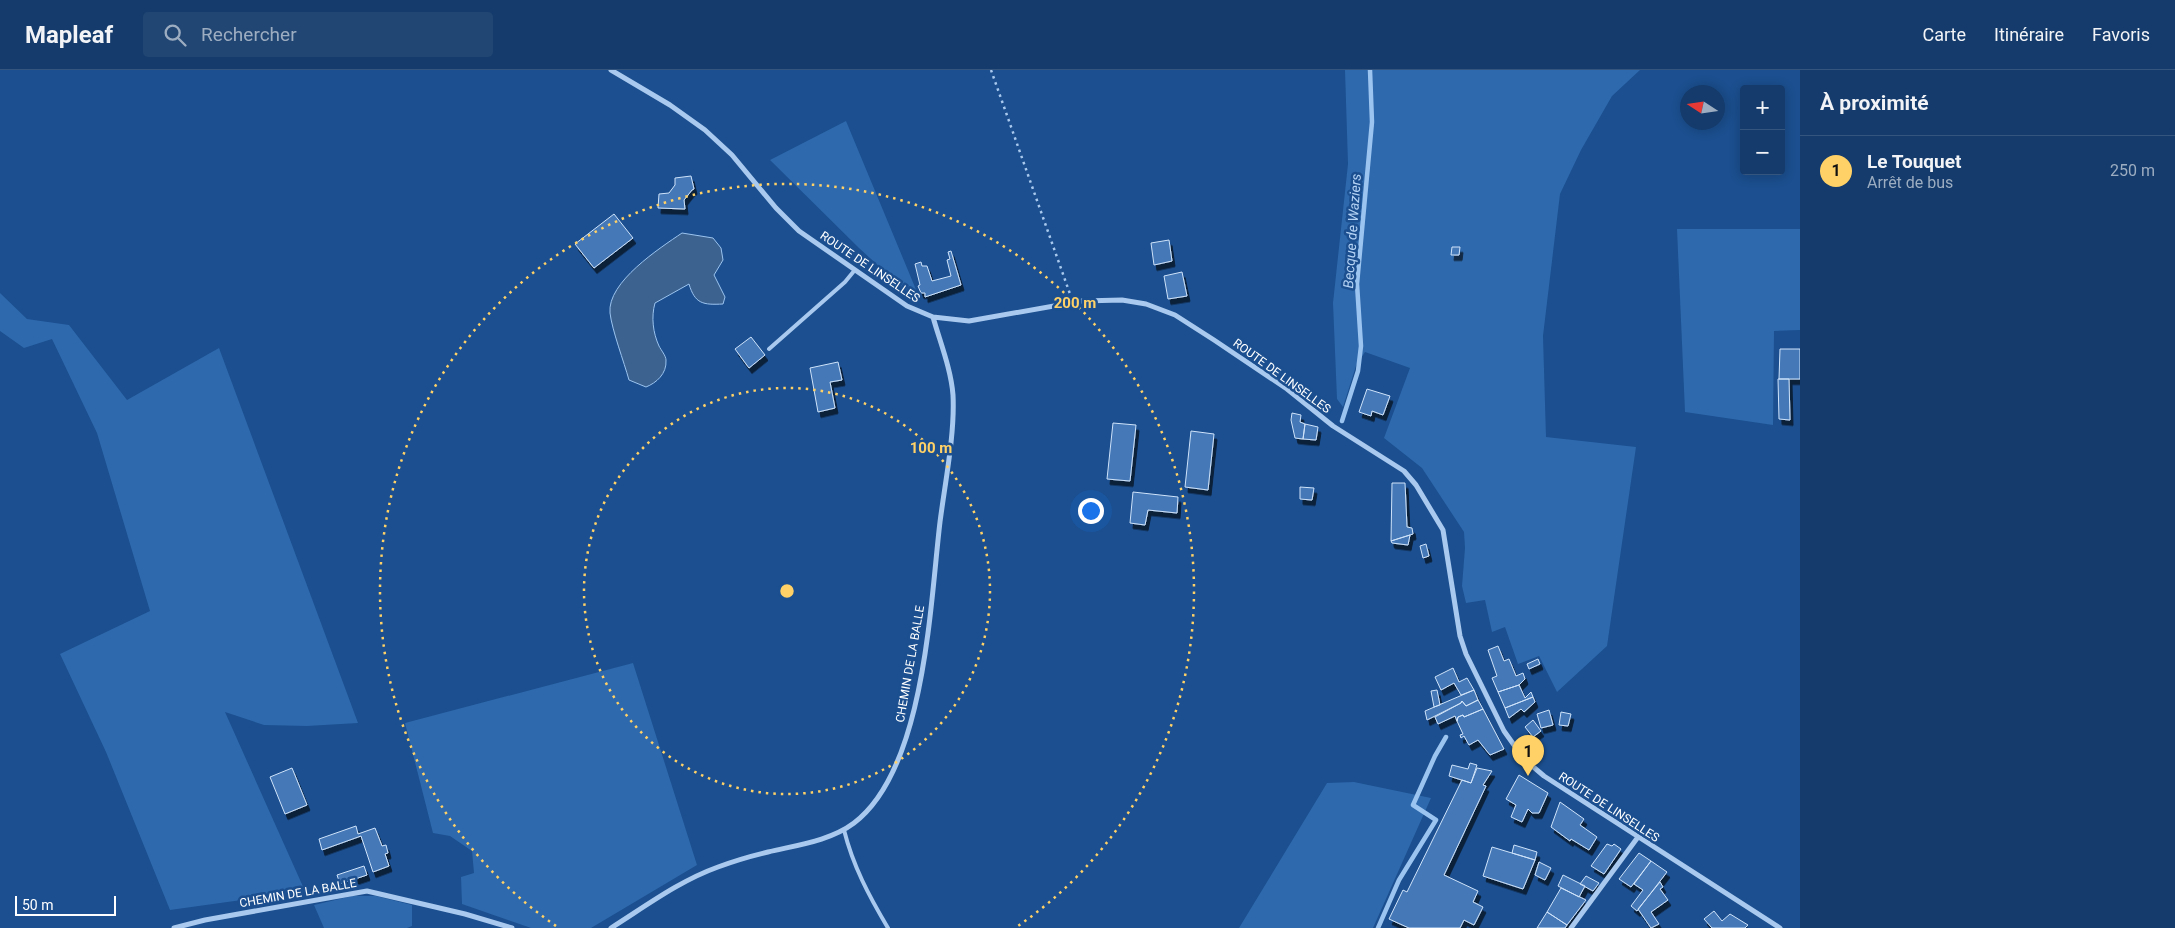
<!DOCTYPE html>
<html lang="fr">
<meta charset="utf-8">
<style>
:root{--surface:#143b6b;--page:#214673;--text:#f1f3f6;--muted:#9dadc1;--line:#33557e;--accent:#ffd166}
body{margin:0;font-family:Roboto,sans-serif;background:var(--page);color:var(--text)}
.controls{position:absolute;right:15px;top:15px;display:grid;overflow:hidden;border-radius:5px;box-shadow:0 2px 12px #0003}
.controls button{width:45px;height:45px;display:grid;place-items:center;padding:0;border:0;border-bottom:1px solid var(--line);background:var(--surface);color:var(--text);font:25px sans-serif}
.compass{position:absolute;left:1680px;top:15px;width:45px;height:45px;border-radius:50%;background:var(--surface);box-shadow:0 2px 12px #0003;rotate:282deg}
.scale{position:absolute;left:15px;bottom:12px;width:101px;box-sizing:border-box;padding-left:5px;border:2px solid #fff;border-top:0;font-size:14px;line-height:18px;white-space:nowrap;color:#fff;-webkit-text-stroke:4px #1b4f8f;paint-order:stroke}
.you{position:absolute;left:1090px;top:440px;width:18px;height:18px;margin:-12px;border:4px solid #fff;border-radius:50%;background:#1a73e8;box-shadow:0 0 0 8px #1a73e833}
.badge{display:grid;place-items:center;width:32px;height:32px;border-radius:50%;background:var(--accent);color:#111;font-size:16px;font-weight:700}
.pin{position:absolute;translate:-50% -41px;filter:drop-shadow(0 1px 2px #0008)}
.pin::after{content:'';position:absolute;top:26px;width:18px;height:15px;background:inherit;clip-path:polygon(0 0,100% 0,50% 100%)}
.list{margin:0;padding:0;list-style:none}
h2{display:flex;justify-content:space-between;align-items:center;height:65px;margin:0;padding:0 20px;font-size:21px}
h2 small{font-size:16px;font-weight:400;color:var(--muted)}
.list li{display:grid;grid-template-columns:32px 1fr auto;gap:15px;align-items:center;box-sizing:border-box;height:70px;padding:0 20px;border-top:1px solid var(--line)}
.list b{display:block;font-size:19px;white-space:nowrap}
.list p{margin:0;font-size:16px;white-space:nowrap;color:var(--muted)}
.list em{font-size:16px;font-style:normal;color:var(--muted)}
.icon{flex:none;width:28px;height:28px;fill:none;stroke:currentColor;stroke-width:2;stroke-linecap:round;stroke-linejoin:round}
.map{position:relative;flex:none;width:1800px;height:858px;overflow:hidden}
header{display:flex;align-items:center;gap:30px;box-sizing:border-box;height:70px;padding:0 25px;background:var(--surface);border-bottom:1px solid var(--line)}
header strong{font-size:24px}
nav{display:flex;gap:28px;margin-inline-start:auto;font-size:18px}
.search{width:350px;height:45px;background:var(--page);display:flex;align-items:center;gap:12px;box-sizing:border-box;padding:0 18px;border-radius:5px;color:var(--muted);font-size:19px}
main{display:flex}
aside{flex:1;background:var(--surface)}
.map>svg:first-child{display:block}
</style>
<header>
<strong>Mapleaf</strong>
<div class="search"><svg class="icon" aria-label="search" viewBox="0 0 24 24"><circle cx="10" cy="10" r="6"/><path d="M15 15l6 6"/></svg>Rechercher</div>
<nav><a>Carte</a><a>Itinéraire</a><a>Favoris</a></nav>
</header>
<main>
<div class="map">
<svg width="1800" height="858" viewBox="0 0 1800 858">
<defs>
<filter id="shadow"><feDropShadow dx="3" dy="5.5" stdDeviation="0" flood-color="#0009"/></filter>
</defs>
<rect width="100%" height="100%" fill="#1b4f8f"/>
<path fill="#2e69ad" d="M 1345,0 L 1640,0 L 1612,26 L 1581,80 L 1560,124 L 1543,266 L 1546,367 L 1636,377 L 1607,576 L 1557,622 L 1539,586 L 1518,594 L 1505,557 L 1492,562 L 1485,530 L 1466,533 L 1462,516 L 1465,478 L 1464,462 L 1422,398 L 1384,368 L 1410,298 L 1365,282 L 1356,296 L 1343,337 L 1337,329 L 1333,233 L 1348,94 Z
M 846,51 L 917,222 L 909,224 L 859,178 L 770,90 Z
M 1800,159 L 1800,260 L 1774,261 L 1773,355 L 1685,342 L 1677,159 Z
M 0,223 L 27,249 L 69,255 L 127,330 L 219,278 L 358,653 L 307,656 L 264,655 L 225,642 L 305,821 L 170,840 L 106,682 L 60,584 L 150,541 L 97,363 L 52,269 L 24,278 L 0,261 Z
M 633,593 L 697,795 L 591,858 L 531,858 L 462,834 L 461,807 L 474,803 L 472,781 L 450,766 L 433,763 L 405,653 Z
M 1354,712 L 1431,728 L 1373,858 L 1239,858 L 1327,713 Z
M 352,826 L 376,826 L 412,835 L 412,856 L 407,858 L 324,858 L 314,835 Z"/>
<path fill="#3c6290" stroke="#9cc4f0" d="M 682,163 L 713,168 L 721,178 L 723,190 L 714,205 L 725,227 L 723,234 C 703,235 695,234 689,214 L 655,233 C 651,247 653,263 659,276 C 661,280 666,286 666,290 C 667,304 656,313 646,317 L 629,310 C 624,292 612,260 610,243 C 607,212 660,178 682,163 Z"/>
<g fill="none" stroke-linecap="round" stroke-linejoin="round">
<path stroke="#9cc4f0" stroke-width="4.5" d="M 1342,351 L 1358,301 L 1361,276 L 1357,214 L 1372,52 L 1370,0
M 1378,858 L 1399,810 L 1436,750 L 1413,735 L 1435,686 L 1446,667"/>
</g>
<path fill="#4478b7" stroke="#cfe3fa" filter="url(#shadow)" d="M 691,106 L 694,119 L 692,120 L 684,130 L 685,139 L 658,138 L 659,124 L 669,123 L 675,115 L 675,108 Z
M 614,144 L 633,168 L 594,198 L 575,174 Z
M 1169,170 L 1172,191 L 1154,195 L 1151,173 Z
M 1452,177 L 1460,177 L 1459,185 L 1451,185 Z
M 951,181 L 961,215 L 925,227 L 925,223 L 921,223 L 918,216 L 920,215 L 915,194 L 921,192 L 922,196 L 927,196 L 932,211 L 951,206 L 947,190 L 950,189 L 948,182 Z
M 1182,202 L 1187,226 L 1168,229 L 1164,206 Z
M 751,267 L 765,285 L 749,298 L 735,279 Z
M 1780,279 L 1800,279 L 1800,309 L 1779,309 Z
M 838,292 L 842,310 L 830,312 L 835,338 L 818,342 L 810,298 Z
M 1778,309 L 1789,309 L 1790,350 L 1779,349 Z
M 1367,319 L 1390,326 L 1383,345 L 1372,341 L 1371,346 L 1359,342 Z
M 1292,343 L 1301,345 L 1300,352 L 1305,354 L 1303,369 L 1295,368 L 1291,350 Z
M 1113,353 L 1136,355 L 1130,411 L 1107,409 Z
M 1305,354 L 1318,357 L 1316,370 L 1303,369 Z
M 1191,361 L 1214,364 L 1208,420 L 1185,417 Z
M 1392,413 L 1405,413 L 1407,457 L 1412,458 L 1413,464 L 1391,471 Z
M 1300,417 L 1314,418 L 1312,430 L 1300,429 Z
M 1133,422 L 1178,427 L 1177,443 L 1148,440 L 1145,455 L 1130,453 Z
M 1410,465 L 1408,475 L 1392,473 L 1391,471 Z
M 1426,474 L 1429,486 L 1423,488 L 1420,476 Z
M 1498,576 L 1504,591 L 1509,589 L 1516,606 L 1523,603 L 1525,609 L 1519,615 L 1498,622 L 1492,608 L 1497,606 L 1488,580 Z
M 1538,589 L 1540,594 L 1529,599 L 1527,594 Z
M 1453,598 L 1459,612 L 1467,608 L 1474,620 L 1461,625 L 1454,613 L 1441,620 L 1435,607 Z
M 1519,615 L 1525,628 L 1531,622 L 1533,627 L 1505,638 L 1498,622 Z
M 1437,620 L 1440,635 L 1434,637 L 1431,621 Z
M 1474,620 L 1478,630 L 1466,636 L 1462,631 L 1461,633 L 1427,650 L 1425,641 Z
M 1533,627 L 1535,632 L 1524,642 L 1521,639 L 1509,648 L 1505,638 Z
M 1478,630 L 1483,639 L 1464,647 L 1463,645 L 1458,647 L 1457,651 L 1455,646 L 1438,654 L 1435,647 L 1461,633 L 1462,631 L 1466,636 Z
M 1483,639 L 1504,679 L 1490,685 L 1478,670 L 1469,675 L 1464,666 L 1461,668 L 1460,665 L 1463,664 L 1457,651 L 1458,647 L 1463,645 L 1464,647 Z
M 1549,640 L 1553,655 L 1541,658 L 1537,644 Z
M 1561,642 L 1571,644 L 1568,656 L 1559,655 Z
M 1533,650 L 1541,661 L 1533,667 L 1525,657 Z
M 1470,693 L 1477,695 L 1471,713 L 1449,706 L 1452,695 L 1468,699 Z
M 292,698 L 307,735 L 285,744 L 270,707 Z
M 1477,698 L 1492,701 L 1483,715 L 1486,716 L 1444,805 L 1478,821 L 1473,832 L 1483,837 L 1474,855 L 1464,850 L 1460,858 L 1409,858 L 1389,849 L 1403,820 L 1407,822 L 1462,710 L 1471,713 Z
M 1519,705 L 1548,723 L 1539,743 L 1532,743 L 1528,739 L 1522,752 L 1511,747 L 1516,735 L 1506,729 Z
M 1560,732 L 1584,749 L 1580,755 L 1597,767 L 1589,780 L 1571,769 L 1570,771 L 1551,757 Z
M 356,756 L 358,764 L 375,758 L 382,776 L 386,775 L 388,783 L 385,784 L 389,796 L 373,802 L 361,766 L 322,780 L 319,769 Z
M 1607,774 L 1612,776 L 1614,774 L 1621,779 L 1604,804 L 1591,796 Z
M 1514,775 L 1537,782 L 1535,790 L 1512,783 Z
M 1492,777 L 1535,790 L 1523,819 L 1483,806 Z
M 1639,783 L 1651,791 L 1631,817 L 1619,809 Z
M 1651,791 L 1667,802 L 1637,841 L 1631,836 L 1643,820 L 1634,814 Z
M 1539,792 L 1551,798 L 1545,810 L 1535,805 Z
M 364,796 L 367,805 L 340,814 L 337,805 Z
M 1563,805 L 1585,816 L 1579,827 L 1558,816 Z
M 1586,806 L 1599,813 L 1593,821 L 1580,814 Z
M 1660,812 L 1663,817 L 1660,819 L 1668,830 L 1651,842 L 1659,854 L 1651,858 L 1638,839 Z
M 1561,818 L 1586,830 L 1567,855 L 1547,842 Z
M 1714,841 L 1722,851 L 1730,844 L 1748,855 L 1745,858 L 1712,858 L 1704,849 Z
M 1547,842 L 1567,855 L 1565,858 L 1537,858 Z"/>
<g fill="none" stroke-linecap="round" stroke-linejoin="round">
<path stroke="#a9c9ee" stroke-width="2.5" stroke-dasharray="2.5 4" stroke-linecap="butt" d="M 991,0 L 1070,224"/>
<path stroke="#a9c9ee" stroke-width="4" d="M 769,279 L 845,212 L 854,201
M 844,760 C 853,796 869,826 888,858"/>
<path stroke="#a9c9ee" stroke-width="5" d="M 611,0 L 670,35 L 705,60 L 732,85 L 776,138 L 799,161 L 907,236 L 933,247 L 969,251 L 1082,231 L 1122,230 L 1146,234 L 1175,245 L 1214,270 L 1287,319 L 1333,356 L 1404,401 L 1416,415 L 1443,460 L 1460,566 L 1466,584 L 1504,661 L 1524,689 L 1544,706 L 1780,858
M 174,858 L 205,850 L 367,821 L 465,844 L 512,858
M 611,858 C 646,836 679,811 718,797 C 734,791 751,786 768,782 C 797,775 830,771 854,753 C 925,699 930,535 940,452 C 945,413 955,364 953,325 C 951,299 940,272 933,247
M 1571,858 L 1638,767"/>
</g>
<g fill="none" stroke="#ffd166" stroke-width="2.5" stroke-dasharray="2.5 5">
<circle cx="787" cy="521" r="203"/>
<path d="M556 856A407 407 0 1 1 1018 856"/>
</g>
<g text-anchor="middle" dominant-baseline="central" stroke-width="5" stroke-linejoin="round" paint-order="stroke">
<g font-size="12" fill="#fff" stroke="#1b4f8f">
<text transform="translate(870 197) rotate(34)">ROUTE DE LINSELLES</text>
<text transform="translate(1282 306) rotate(36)">ROUTE DE LINSELLES</text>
<text transform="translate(910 594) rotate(-80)">CHEMIN DE LA BALLE</text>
<text transform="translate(1609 737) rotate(33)">ROUTE DE LINSELLES</text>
<text transform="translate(298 823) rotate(-10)">CHEMIN DE LA BALLE</text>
</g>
<g font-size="14" font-style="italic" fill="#b5d3f5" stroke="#1b4f8f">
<text transform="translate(1352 161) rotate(-86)">Becque de Waziers</text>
</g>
</g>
<circle cx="787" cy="521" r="8" fill="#ffd166" stroke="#1b4f8f" stroke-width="2.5"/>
<g font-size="15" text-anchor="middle" font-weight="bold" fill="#ffd166" stroke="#1b4f8f" stroke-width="5" stroke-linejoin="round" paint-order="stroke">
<text x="1075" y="238">200 m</text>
<text x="931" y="383">100 m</text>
</g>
</svg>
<div class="controls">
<button>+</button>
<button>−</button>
</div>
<svg class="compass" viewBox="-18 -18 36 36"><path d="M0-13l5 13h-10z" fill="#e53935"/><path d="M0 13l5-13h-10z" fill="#9dadc1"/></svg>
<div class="scale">50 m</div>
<div class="you"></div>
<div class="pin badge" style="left:1528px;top:706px">1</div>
</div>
<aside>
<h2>À proximité<small></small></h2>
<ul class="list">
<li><span class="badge">1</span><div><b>Le Touquet</b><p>Arrêt de bus</p></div><em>250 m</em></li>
</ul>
</aside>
</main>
